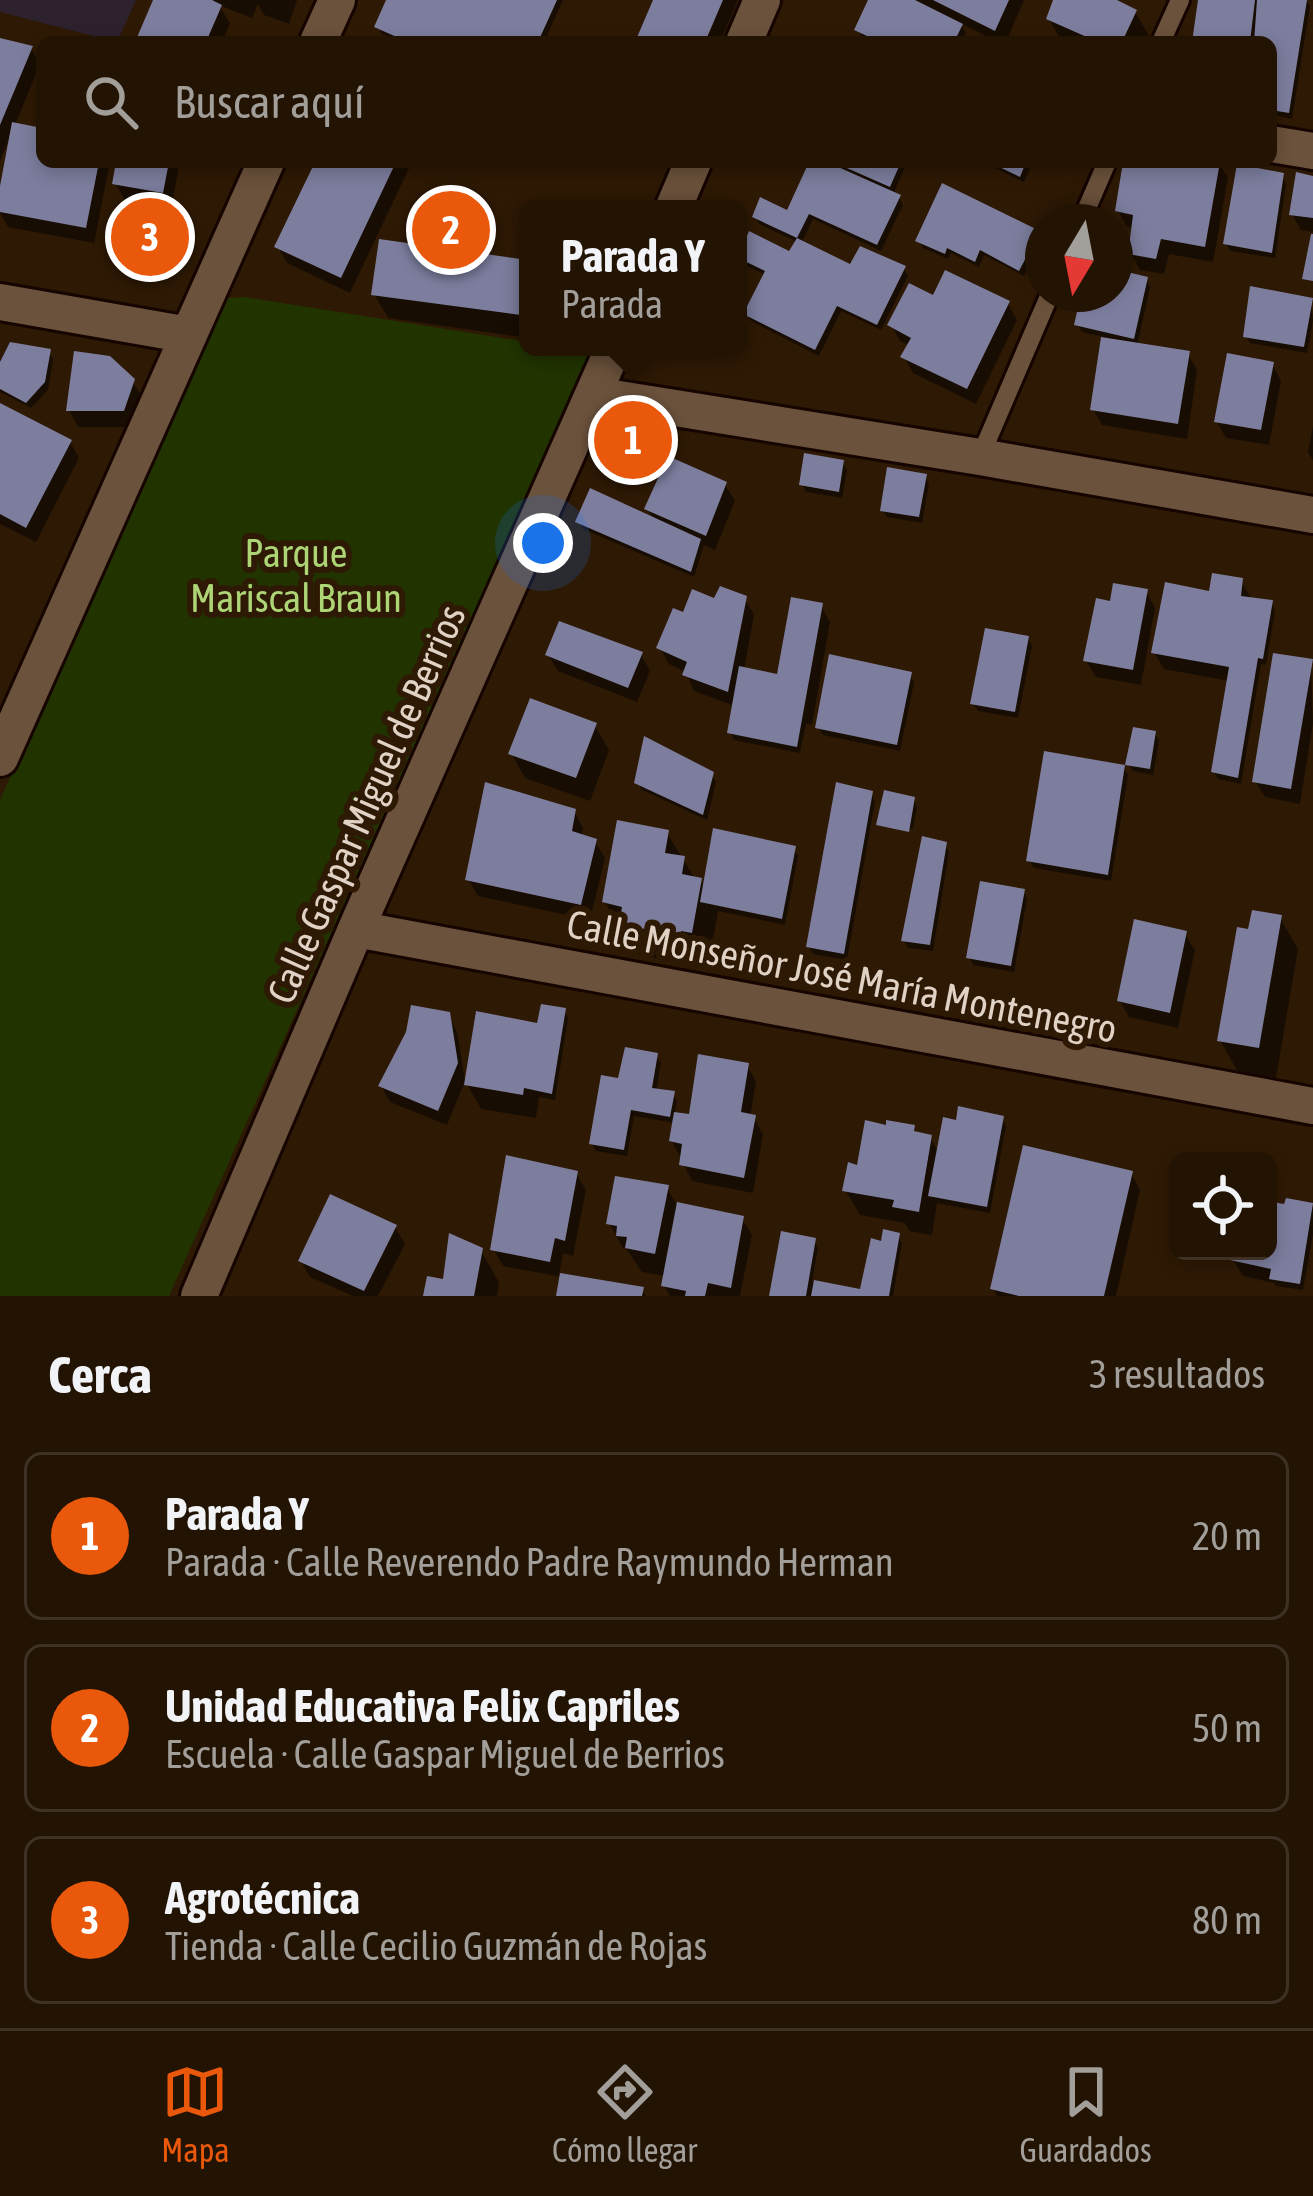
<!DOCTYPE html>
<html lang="es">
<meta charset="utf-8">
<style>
:root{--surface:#221303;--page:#2e2012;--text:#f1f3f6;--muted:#a29e9a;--line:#3f3225;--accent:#ea580c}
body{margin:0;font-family:"Asap Condensed",sans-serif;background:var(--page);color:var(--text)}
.controls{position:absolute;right:36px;bottom:36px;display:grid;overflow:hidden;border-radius:18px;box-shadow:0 6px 18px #0003}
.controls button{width:108px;height:108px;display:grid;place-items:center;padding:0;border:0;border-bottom:3px solid var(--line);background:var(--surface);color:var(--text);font:60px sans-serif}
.compass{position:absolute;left:1025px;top:204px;width:108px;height:108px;border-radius:50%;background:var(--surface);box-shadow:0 6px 18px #0003;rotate:190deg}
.you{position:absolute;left:543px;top:543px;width:42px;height:42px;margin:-30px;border:9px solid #fff;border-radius:50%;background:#1a73e8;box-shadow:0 0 0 18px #1a73e833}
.badge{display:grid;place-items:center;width:78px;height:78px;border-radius:50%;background:var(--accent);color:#fff;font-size:39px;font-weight:700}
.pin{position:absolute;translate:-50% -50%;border:6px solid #fff;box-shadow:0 3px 12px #0006}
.popup{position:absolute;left:519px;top:200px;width:228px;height:156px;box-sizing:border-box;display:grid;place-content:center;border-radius:18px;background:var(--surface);filter:drop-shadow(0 3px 9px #0005);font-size:39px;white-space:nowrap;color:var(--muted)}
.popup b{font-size:45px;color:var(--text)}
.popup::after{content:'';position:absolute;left:50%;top:100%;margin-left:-24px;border:24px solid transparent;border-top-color:var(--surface)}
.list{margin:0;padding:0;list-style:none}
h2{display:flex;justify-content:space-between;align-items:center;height:156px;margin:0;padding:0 48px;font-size:51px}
h2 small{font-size:39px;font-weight:400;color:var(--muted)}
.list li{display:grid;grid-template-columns:78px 1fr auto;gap:36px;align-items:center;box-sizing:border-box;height:168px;margin:0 24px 24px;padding:0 24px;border:3px solid var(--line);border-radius:18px}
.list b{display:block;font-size:45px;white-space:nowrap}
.list p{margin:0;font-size:39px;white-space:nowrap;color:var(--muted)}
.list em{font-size:39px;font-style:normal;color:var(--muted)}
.icon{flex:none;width:66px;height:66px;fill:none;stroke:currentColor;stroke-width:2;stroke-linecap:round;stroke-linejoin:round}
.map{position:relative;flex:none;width:1313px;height:1296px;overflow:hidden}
.search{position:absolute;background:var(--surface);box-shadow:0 6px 18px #0003;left:36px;right:36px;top:36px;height:132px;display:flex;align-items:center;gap:30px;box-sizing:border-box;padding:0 42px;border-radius:18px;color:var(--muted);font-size:45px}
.sheet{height:732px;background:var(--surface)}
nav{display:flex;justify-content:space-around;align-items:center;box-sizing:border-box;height:168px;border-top:3px solid var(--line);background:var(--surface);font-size:33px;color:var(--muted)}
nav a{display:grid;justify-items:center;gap:6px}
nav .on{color:var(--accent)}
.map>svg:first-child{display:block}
</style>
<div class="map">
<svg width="1313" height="1296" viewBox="0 0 1313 1296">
<rect width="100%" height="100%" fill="#2e1904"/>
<path fill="#2d212e" d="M 0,0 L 136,0 L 117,42 L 0,12 Z"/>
<path fill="#213400" d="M 244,297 L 528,342 L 528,347 L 592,350 L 169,1296 L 0,1296 L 0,800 L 225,298 Z"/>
<path fill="#0007" d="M 157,0 L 297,0 L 289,24 L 264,15 L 258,4 L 252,18 L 219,5 L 230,23 L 222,42 L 139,42 Z
M 390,0 L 563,0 L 544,42 L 400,42 L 382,34 L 378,27 Z
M 656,0 L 738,0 L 720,42 L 638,42 Z
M 871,0 L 1024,0 L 1006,42 L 998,42 L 960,23 L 966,33 L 961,42 L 872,42 L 862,37 L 858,30 Z
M 1056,0 L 1110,0 L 1135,12 L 1149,36 L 1146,42 L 1062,42 L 1049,19 Z
M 1201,0 L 1306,0 L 1310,6 L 1292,119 L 1277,116 L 1273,109 L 1279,65 L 1271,63 L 1271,42 L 1195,42 Z
M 0,42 L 31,48 L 40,64 L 15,125 L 42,131 L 42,162 L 110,162 L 94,243 L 8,227 L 0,213 L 9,139 L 0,161 Z
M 119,162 L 180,162 L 171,208 L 125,200 L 115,183 Z
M 318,162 L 412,162 L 350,293 L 287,263 L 278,247 Z
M 812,162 L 833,168 L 830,162 L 907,162 L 893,195 L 899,197 L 903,205 L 881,251 L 813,219 L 801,244 L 851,268 L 904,269 L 908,276 L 881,330 L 841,311 L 819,356 L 751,321 L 747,314 L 766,275 L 744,265 L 740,257 L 791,255 L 798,242 L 759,224 L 755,217 L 789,214 Z
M 982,162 L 1031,162 L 1032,164 L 1024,182 Z
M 1126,162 L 1218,162 L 1228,178 L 1213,262 L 1169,254 L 1164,274 L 1140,270 L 1131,254 L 1134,228 L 1127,227 L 1118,210 Z
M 1282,176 L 1286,184 L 1275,258 L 1230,251 L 1226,243 Z
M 1313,179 L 1313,232 L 1301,230 L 1292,214 Z
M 1038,234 L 1042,241 L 1024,276 L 984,255 L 979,267 L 951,253 L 948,259 L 923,248 L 919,241 Z
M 528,263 L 528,338 L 388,318 L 374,294 Z
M 1115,272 L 1146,279 L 1150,287 L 1137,346 L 1188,354 L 1197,370 L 1187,439 L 1102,425 L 1093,409 L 1104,337 L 1082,332 L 1078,325 L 1084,294 L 1115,294 Z
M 934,299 L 1008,304 L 1017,320 L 976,404 L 913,373 L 904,357 L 910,346 L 900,341 L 891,325 Z
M 1311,300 L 1313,320 L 1307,353 L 1250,343 L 1246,336 Z
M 49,352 L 53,359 L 48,390 L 31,408 L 0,392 L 0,369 Z
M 1272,364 L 1281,381 L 1269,445 L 1226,438 L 1217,422 Z
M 132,381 L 142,397 L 133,427 L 78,427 L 69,410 Z
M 0,407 L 70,442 L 79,458 L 36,542 L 0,524 Z
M 1313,426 L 1313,461 L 1308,452 Z
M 843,463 L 847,470 L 842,498 L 806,492 L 802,484 Z
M 925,476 L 929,484 L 922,523 L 887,517 L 883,510 Z
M 725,485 L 735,501 L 715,550 L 704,545 L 694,577 L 583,529 L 579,522 L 654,521 L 647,508 Z
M 1241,581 L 1251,598 L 1271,603 L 1275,610 L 1266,665 L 1261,664 L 1241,784 L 1218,779 L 1214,772 L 1229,681 L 1164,669 L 1154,652 L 1212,595 Z
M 1146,592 L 1155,608 L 1141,685 L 1096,677 L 1086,661 L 1112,605 Z
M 745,599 L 754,615 L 744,670 L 780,677 L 821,606 L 830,622 L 812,725 L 806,724 L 800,753 L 734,740 L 730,732 L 735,706 L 694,691 L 686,672 L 669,664 L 660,648 L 685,616 L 716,602 Z
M 1028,638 L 1032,646 L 1018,718 L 978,711 L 974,704 Z
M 548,655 L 641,655 L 650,671 L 637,702 L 558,671 Z
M 1311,662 L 1313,723 L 1300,804 L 1265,797 L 1255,781 Z
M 910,675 L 914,682 L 900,751 L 823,735 L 819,728 Z
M 595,726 L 609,750 L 590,801 L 525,778 L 511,753 Z
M 1155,734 L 1159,741 L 1153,775 L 1133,771 L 1129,764 Z
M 1123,767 L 1128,775 L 1111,881 L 1034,868 L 1029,860 Z
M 711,775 L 716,782 L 707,820 L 642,790 L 638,783 Z
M 886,793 L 913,799 L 917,807 L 913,829 L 880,823 L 880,826 L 879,825 Z
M 871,794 L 875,801 L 847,960 L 813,954 L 809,947 Z
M 574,811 L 583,828 L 582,837 L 595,842 L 605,858 L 590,920 L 478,896 L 468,879 Z
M 667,833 L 695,879 L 700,880 L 705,889 L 794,849 L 798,856 L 785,925 L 718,911 L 709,963 L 698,961 L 697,966 L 640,955 L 629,935 L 623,933 L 605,902 Z
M 945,844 L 949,852 L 933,951 L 908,948 L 904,941 Z
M 1023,891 L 1027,899 L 1014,972 L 973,965 L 969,957 Z
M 1280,918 L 1298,949 L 1276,1078 L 1238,1072 L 1220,1040 L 1251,933 Z
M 1185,934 L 1195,950 L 1178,1028 L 1129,1017 L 1120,1001 Z
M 564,1011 L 568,1018 L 555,1100 L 539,1097 L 536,1118 L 481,1109 L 467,1084 L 534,1025 Z
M 448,1015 L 457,1032 L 465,1081 L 447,1125 L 390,1102 L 381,1086 Z
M 656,1056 L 661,1063 L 656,1092 L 673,1094 L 677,1101 L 674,1115 L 692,1118 L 747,1065 L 756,1082 L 750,1117 L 754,1118 L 763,1134 L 753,1193 L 692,1181 L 672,1141 L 675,1123 L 634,1116 L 627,1156 L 596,1151 L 592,1144 L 621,1082 Z
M 1002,1118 L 1006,1126 L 990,1213 L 937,1203 L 932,1235 L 909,1231 L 905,1223 L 860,1215 L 846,1191 L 859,1169 L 913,1128 L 918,1135 L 930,1138 L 939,1153 Z
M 576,1173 L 586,1190 L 573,1256 L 563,1253 L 559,1276 L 642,1290 L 646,1296 L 559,1296 L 562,1277 L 503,1266 L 494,1250 Z
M 1131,1173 L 1140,1190 L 1116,1296 L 997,1296 L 993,1289 Z
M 667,1188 L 677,1205 L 742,1219 L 752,1235 L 740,1296 L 670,1296 L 664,1286 L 666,1276 L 642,1272 L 626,1248 L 623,1248 L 609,1223 Z
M 1288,1201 L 1313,1206 L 1313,1234 L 1303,1290 L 1276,1286 L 1274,1283 L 1243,1276 L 1233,1260 L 1235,1251 L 1268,1251 L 1268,1204 L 1282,1207 Z
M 395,1227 L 405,1244 L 378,1296 L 353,1296 L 310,1277 L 301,1261 Z
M 898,1236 L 902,1243 L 893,1296 L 772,1296 L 814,1240 L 818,1248 L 812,1282 L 863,1293 L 883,1245 Z
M 481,1251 L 499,1282 L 497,1296 L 426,1296 Z"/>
<path fill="#7d7e9e" d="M 153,0 L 212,0 L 222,5 L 206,42 L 135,42 Z
M 386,0 L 557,0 L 538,42 L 408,42 L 374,27 Z
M 653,0 L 723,0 L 705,42 L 635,42 Z
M 868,0 L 915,0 L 963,24 L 954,42 L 880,42 L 854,30 Z
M 933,0 L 1009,0 L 995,31 Z
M 1053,0 L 1117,0 L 1137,10 L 1122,42 L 1098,42 L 1046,19 Z
M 1198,0 L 1255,0 L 1250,42 L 1192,42 Z
M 1257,0 L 1307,0 L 1289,113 L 1271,110 L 1276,59 L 1271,58 L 1271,42 L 1254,42 Z
M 0,38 L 33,46 L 0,125 Z
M 12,122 L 42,128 L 42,162 L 99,162 L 86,228 L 0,212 L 0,186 Z
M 116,162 L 169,162 L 163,193 L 112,184 Z
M 315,162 L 396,162 L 341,278 L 274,247 Z
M 809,162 L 827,162 L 901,195 L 877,245 L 809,214 L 797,238 L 850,264 L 860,246 L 906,266 L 877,325 L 837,306 L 815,350 L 743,314 L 765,271 L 738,258 L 749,231 L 789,251 L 797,238 L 752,217 L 760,197 L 787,210 Z
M 833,162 L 901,162 L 890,187 Z
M 989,162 L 1026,162 L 1020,177 Z
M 1123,162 L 1220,162 L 1205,247 L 1161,239 L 1156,259 L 1128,254 L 1133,215 L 1115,211 Z
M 1237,164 L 1284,173 L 1272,253 L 1223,244 Z
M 1296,172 L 1313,176 L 1313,218 L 1289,215 Z
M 942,183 L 1040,231 L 1019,271 L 980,250 L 975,262 L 947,248 L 945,254 L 915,241 Z
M 1311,234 L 1313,234 L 1313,281 L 1302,279 Z
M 379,239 L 528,260 L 528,316 L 371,295 Z
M 1115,269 L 1148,277 L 1134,339 L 1074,325 L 1081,294 L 1115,294 Z
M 945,270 L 1010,301 L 967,389 L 900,357 L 911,338 L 887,325 L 909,283 L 933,295 Z
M 1250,286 L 1313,298 L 1304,347 L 1243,337 Z
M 1101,337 L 1190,351 L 1178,424 L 1090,410 Z
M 10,342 L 51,349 L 45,382 L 26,403 L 0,389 L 0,362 Z
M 74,351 L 110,356 L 135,379 L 124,411 L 66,411 Z
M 1227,353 L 1274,362 L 1261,430 L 1214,422 Z
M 0,403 L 72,440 L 26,528 L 0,514 Z
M 804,453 L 844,460 L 839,492 L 799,485 Z
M 668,456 L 727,482 L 706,536 L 644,509 Z
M 887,467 L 927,474 L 919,517 L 880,511 Z
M 590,488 L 701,539 L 691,572 L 575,522 Z
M 1212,573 L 1243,578 L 1241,596 L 1273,600 L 1263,659 L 1258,658 L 1238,778 L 1211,772 L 1229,667 L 1151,653 L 1165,582 L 1209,591 Z
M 1113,583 L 1148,589 L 1133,670 L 1083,661 L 1096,598 L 1110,601 Z
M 720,586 L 747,596 L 728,692 L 682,675 L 687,662 L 656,648 L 673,608 L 683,612 L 692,589 L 714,598 Z
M 791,597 L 823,603 L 797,747 L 727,733 L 739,666 L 777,674 Z
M 559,621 L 643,652 L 628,688 L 545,655 Z
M 985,628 L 1029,636 L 1015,712 L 970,704 Z
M 1273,653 L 1313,659 L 1291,789 L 1252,782 Z
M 829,654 L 912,672 L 897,745 L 815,728 Z
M 530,698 L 597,723 L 576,778 L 508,754 Z
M 1133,727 L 1156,731 L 1150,769 L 1125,765 Z
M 644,736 L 714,772 L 703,815 L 634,783 Z
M 1044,751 L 1125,765 L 1108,875 L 1026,861 Z
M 485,782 L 576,809 L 572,831 L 597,839 L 581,905 L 465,880 Z
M 836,782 L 873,791 L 844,954 L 806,947 Z
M 884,790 L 915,797 L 909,832 L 876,825 Z
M 617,820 L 669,830 L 665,853 L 685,856 L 682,874 L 702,878 L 692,933 L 681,931 L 680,936 L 619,924 L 622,907 L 602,902 Z
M 713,828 L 796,846 L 782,919 L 700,902 Z
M 922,836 L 947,842 L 930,945 L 901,941 Z
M 980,881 L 1025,889 L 1011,966 L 966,958 Z
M 1252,910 L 1282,915 L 1259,1048 L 1217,1041 L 1237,927 L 1248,929 Z
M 1134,919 L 1187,931 L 1170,1013 L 1117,1001 Z
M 541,1004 L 566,1008 L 552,1094 L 524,1088 L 523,1095 L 464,1085 L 476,1011 L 537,1023 Z
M 411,1005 L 450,1012 L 458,1063 L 438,1111 L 378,1086 L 406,1032 Z
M 625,1047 L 658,1053 L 652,1088 L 675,1091 L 670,1117 L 631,1110 L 624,1150 L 589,1144 L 601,1075 L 618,1078 Z
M 698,1054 L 749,1063 L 741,1112 L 756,1115 L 744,1178 L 679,1165 L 682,1144 L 669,1141 L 674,1112 L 689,1114 Z
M 958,1106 L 1004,1116 L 987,1207 L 928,1196 L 943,1117 L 956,1120 Z
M 865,1120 L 886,1125 L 886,1120 L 915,1125 L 914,1131 L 932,1135 L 919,1212 L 892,1207 L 894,1200 L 842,1191 L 848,1162 L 857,1165 Z
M 1023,1145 L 1133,1171 L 1104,1296 L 1019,1296 L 990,1289 Z
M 506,1155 L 578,1171 L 565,1241 L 555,1238 L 550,1262 L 490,1250 Z
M 615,1176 L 669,1185 L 655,1254 L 625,1248 L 627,1237 L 616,1236 L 617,1226 L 606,1224 Z
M 330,1194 L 397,1225 L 364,1291 L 298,1261 Z
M 1286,1198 L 1313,1203 L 1300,1284 L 1269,1279 L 1271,1269 L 1230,1260 L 1232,1251 L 1268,1251 L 1268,1201 L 1284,1204 Z
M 677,1202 L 744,1216 L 731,1288 L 708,1283 L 705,1296 L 685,1296 L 686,1291 L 661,1286 Z
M 883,1229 L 900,1233 L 889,1296 L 811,1296 L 814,1280 L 860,1289 L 871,1238 L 881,1241 Z
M 781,1231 L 816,1238 L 806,1296 L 769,1296 Z
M 449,1233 L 483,1248 L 474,1296 L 423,1296 L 427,1276 L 443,1279 Z
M 560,1273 L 644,1287 L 642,1296 L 556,1296 Z"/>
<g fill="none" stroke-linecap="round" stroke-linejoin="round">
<defs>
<path id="service" d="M 1161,42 L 1180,0
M 1081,222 L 1107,162
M 980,457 L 1050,294"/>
<path id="minor" d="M 318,42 L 337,0
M 744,42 L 762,0
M 1271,144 L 1313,151
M 673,209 L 693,162
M 0,302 L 189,335
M 594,395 L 980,457 L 1313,515
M 0,758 L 266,162
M 356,929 L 1313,1106
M 199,1296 L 359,922 L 614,347"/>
</defs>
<use href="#service" stroke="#150400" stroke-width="24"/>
<use href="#minor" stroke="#150400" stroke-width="42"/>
<use href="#service" stroke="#6b523c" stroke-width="18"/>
<use href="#minor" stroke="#6b523c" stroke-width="36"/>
</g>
<g text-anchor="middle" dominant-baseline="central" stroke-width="12" stroke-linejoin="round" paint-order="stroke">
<g font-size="39" fill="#add576" stroke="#2e1904">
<text x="296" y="553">Parque<tspan x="296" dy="45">Mariscal Braun</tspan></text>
</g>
<g font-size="39" fill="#e1d2c6" stroke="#2e1904">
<text transform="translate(366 804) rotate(-66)">Calle Gaspar Miguel de Berrios</text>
<text transform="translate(842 976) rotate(11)">Calle Monseñor José María Montenegro</text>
</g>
</g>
</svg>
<div class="controls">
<button><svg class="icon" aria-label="locate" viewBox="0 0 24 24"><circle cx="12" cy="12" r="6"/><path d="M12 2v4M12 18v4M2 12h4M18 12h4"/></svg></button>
</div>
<svg class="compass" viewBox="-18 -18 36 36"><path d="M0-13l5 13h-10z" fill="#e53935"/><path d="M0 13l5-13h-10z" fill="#a29e9a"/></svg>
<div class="you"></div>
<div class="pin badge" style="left:633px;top:440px">1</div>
<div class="popup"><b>Parada Y</b>Parada</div>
<div class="pin badge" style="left:451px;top:230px">2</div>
<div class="pin badge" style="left:150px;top:237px">3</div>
<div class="search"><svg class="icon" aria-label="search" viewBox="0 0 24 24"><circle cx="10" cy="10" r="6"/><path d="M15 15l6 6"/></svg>Buscar aquí</div>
</div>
<section class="sheet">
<h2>Cerca<small>3 resultados</small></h2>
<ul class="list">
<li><span class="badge">1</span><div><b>Parada Y</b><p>Parada · Calle Reverendo Padre Raymundo Herman</p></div><em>20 m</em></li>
<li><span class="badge">2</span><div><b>Unidad Educativa Felix Capriles</b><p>Escuela · Calle Gaspar Miguel de Berrios</p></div><em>50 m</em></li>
<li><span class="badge">3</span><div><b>Agrotécnica</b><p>Tienda · Calle Cecilio Guzmán de Rojas</p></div><em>80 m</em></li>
</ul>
</section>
<nav>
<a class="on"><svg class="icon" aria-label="map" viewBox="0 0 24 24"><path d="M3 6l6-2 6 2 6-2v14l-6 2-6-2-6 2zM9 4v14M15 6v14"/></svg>Mapa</a>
<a><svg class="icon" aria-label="directions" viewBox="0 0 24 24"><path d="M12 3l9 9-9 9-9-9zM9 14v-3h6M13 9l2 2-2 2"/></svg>Cómo llegar</a>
<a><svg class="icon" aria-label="saved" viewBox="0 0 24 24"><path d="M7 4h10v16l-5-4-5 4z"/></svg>Guardados</a>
</nav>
